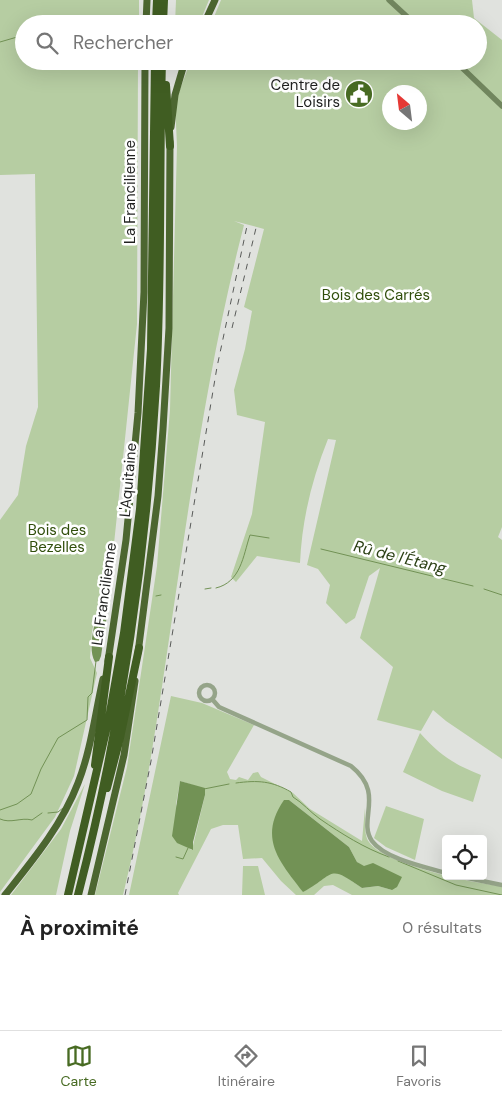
<!DOCTYPE html>
<html lang="fr">
<meta charset="utf-8">
<style>
:root{--surface:#fff;--page:#f2f2f2;--text:#222;--muted:#767676;--line:#e0e0e0;--accent:#486b23}
body{margin:0;font-family:"DM Sans",sans-serif;background:var(--page);color:var(--text)}
.controls{position:absolute;right:15px;bottom:15px;display:grid;overflow:hidden;border-radius:5px;box-shadow:0 5px 20px #0002}
.controls button{width:45px;height:45px;display:grid;place-items:center;padding:0;border:0;border-bottom:1px solid var(--line);background:var(--surface);color:var(--text);font:25px sans-serif}
.compass{position:absolute;left:382px;top:85px;width:45px;height:45px;border-radius:50%;background:var(--surface);box-shadow:0 5px 20px #0002;rotate:332deg}
.list{margin:0;padding:0;list-style:none}
h2{display:flex;justify-content:space-between;align-items:center;height:65px;margin:0;padding:0 20px;font-size:21px}
h2 small{font-size:16px;font-weight:400;color:var(--muted)}
.icon{flex:none;width:28px;height:28px;fill:none;stroke:currentColor;stroke-width:2;stroke-linecap:round;stroke-linejoin:round}
.map{position:relative;flex:none;width:502px;height:895px;overflow:hidden}
.search{position:absolute;background:var(--surface);box-shadow:0 5px 20px #0002;left:15px;right:15px;top:15px;height:55px;display:flex;align-items:center;gap:12px;box-sizing:border-box;padding:0 18px;border-radius:28px;color:var(--muted);font-size:19px}
.sheet{height:135px;background:var(--surface)}
nav{display:flex;justify-content:space-around;align-items:center;box-sizing:border-box;height:70px;border-top:1px solid var(--line);background:var(--surface);font-size:14px;color:var(--muted)}
nav a{display:grid;justify-items:center;gap:2px}
nav .on{color:var(--accent)}
.map>svg:first-child{display:block}
</style>
<div class="map">
<svg width="502" height="895" viewBox="0 0 502 895">
<rect width="100%" height="100%" fill="#e0e2de"/>
<path fill="#b6cda2" fill-rule="evenodd" d="M 0,0 L 139,0 L 139,24 L 24,24 L 24,61 L 138,61 L 137,324 L 108,601 L 99,603 L 92,631 L 90,658 L 97,673 L 74,776 L 55,817 L 0,892 L 0,520 L 18,495 L 26,446 L 38,407 L 35,174 L 0,175 Z
M 176,0 L 209,0 L 199,24 L 175,24 Z
M 221,0 L 472,0 L 474,18 L 502,40 L 502,527 L 498,537 L 502,540 L 502,759 L 446,721 L 433,710 L 421,731 L 377,720 L 393,667 L 360,638 L 380,568 L 369,576 L 355,618 L 346,624 L 326,603 L 330,585 L 318,569 L 307,565 L 336,440 L 328,439 C 312,479 302,519 300,563 L 257,556 L 236,582 L 231,577 L 252,514 L 265,422 L 237,415 L 234,390 L 245,349 L 252,311 L 244,307 L 264,229 L 234,221 L 244,225 C 211,352 192,483 173,612 C 159,707 146,802 123,895 L 95,895 L 127,767 L 157,566 L 170,410 L 177,146 L 175,103 L 189,65 L 191,61 L 478,61 L 478,24 L 211,24 ZM 390,92 L 420,92 L 420,122 L 390,122 Z
M 171,696 L 202,703 L 254,725 L 227,772 L 230,779 L 236,780 L 239,777 L 248,780 L 253,773 L 258,772 L 261,777 L 293,793 L 310,809 L 362,841 L 365,808 C 366,818 363,834 369,842 C 383,864 476,884 502,886 L 502,895 L 352,895 L 333,885 L 324,886 L 314,895 L 296,895 L 281,881 L 262,858 L 243,859 L 238,825 L 223,825 L 211,829 L 178,893 L 179,895 L 129,895 ZM 180,781 L 205,789 L 205,795 L 192,850 L 190,849 L 176,804 ZM 289,800 L 349,847 L 357,862 L 392,890 L 378,886 L 362,888 L 340,873 L 331,873 Z
M 420,733 C 440,755 453,764 481,775 L 473,802 L 442,791 L 403,772 Z
M 85,784 L 70,831 L 56,895 L 11,895 L 61,829 Z
M 386,806 L 424,819 L 415,860 L 386,847 L 374,838 Z
M 243,866 L 258,866 L 265,895 L 242,895 Z"/>
<path fill="#729255" d="M 104,608 L 107,615 L 101,656 L 99,661 L 95,662 C 87,648 95,624 98,610 Z
M 180,781 L 205,788 L 205,795 L 193,842 L 193,850 L 177,843 L 172,836 Z
M 284,800 L 289,800 L 349,847 L 357,862 L 364,866 L 373,863 L 402,877 L 397,887 L 392,890 L 378,886 L 362,888 C 327,863 336,874 303,892 C 279,861 258,838 284,800 Z"/>
<g fill="none" stroke-linecap="round" stroke-linejoin="round">
<path stroke="#729255" stroke-width="1" d="M 0,42 L 24,35
M 321,549 L 473,586
M 216,588 C 241,582 243,556 250,535 L 269,538
M 205,589 L 211,588
M 484,589 L 502,595
M 156,596 L 161,595
M 102,610 L 102,591 L 108,590
M 236,783 C 258,780 272,781 291,792 L 293,797 C 303,803 310,812 320,819 C 342,834 364,848 389,857
M 204,789 L 229,784
M 0,810 L 17,804 L 31,794 L 41,769 L 58,738 L 87,720 L 88,697 L 92,693 L 96,661
M 48,813 L 58,812 L 63,808
M 0,819 C 11,824 21,817 32,820 L 42,813
M 176,857 L 183,859 L 188,848
M 398,861 L 456,885 L 502,895"/>
<path stroke="#95a489" stroke-width="4.5" d="M199 693a8 8 0 1 1 16 0a8 8 0 1 1-16 0Z
M 212,699 L 219,707 L 351,766 C 386,794 357,819 372,841 C 385,859 425,867 446,873
M 458,876 L 502,885"/>
<path stroke="#71865e" stroke-width="5.5" d="M 389,0 L 415,24
M 455,61 L 502,106"/>
<path stroke="#4c6630" stroke-width="7" d="M 146,24 L 147,0
M 204,24 L 215,0
M 171,127 L 175,95 L 185,61
M 138,653 L 158,496 L 163,429 L 169,328 L 170,142
M 108,661 L 126,540 L 138,413 L 144,292 L 145,61
M 5,895 C 33,860 62,825 78,783 C 91,750 95,714 103,679
M 91,895 L 124,755 L 135,681"/>
<path stroke="#405d22" stroke-width="8" d="M 156,24 L 157,0
M 163,24 L 164,0
M 166,85 L 170,146
M 95,765 L 109,657
M 107,788 L 120,738 L 139,648
M 68,895 L 109,718 L 124,633 L 140,509 L 151,349 L 155,61
M 78,895 C 121,729 146,558 156,386 C 162,278 159,170 162,61"/>
<path stroke="#595b59" stroke-width="1" stroke-dasharray="6 6" stroke-linecap="butt" d="M 232,328 L 256,228
M 125,895 L 151,761 L 217,367 L 247,226"/>
</g>
<defs>
<symbol id="civic-disc" viewBox="-11 -11 22 22"><circle r="9.5" fill="#486b23" stroke="#fff"/><path d="M-.6-6.5H3V-4.5H.6V-3L4-1V1h2V6H-6V1h2V-1L-.6-3ZM-1.2 2.5V6h2.4V2.5Z" fill="#fff"/></symbol>
</defs>
<g fill-rule="evenodd">
<use href="#civic-disc" x="343" y="78" width="32" height="32"/>
</g>
<g text-anchor="middle" dominant-baseline="central" stroke-width="5" stroke-linejoin="round" paint-order="stroke">
<g font-size="15" fill="#1f201f" stroke="#fff" text-anchor="end">
<text x="340" y="85">Centre de<tspan x="340" dy="17">Loisirs</tspan></text>
</g>
<g font-size="15" fill="#1f201f" stroke="#fff">
<text transform="translate(130 192) rotate(-90)">La Francilienne</text>
<text transform="translate(128 480) rotate(-85)">L'Aquitaine</text>
<text transform="translate(104 594) rotate(-82)">La Francilienne</text>
</g>
<g font-size="15" fill="#314f0c" stroke="#fff">
<text x="376" y="295">Bois des Carrés</text>
<text x="57" y="530">Bois des<tspan x="57" dy="17">Bezelles</tspan></text>
</g>
<g font-size="16" font-style="italic" fill="#2a3f13" stroke="#fff">
<text transform="translate(400 557) rotate(14)">Rû de l'Étang</text>
</g>
</g>
</svg>
<div class="controls">
<button><svg class="icon" aria-label="locate" viewBox="0 0 24 24"><circle cx="12" cy="12" r="6"/><path d="M12 2v4M12 18v4M2 12h4M18 12h4"/></svg></button>
</div>
<svg class="compass" viewBox="-18 -18 36 36"><path d="M0-13l5 13h-10z" fill="#e53935"/><path d="M0 13l5-13h-10z" fill="#767676"/></svg>
<div class="search"><svg class="icon" aria-label="search" viewBox="0 0 24 24"><circle cx="10" cy="10" r="6"/><path d="M15 15l6 6"/></svg>Rechercher</div>
</div>
<section class="sheet">
<h2>À proximité<small>0 résultats</small></h2>
<ul class="list">
</ul>
</section>
<nav>
<a class="on"><svg class="icon" aria-label="map" viewBox="0 0 24 24"><path d="M3 6l6-2 6 2 6-2v14l-6 2-6-2-6 2zM9 4v14M15 6v14"/></svg>Carte</a>
<a><svg class="icon" aria-label="directions" viewBox="0 0 24 24"><path d="M12 3l9 9-9 9-9-9zM9 14v-3h6M13 9l2 2-2 2"/></svg>Itinéraire</a>
<a><svg class="icon" aria-label="saved" viewBox="0 0 24 24"><path d="M7 4h10v16l-5-4-5 4z"/></svg>Favoris</a>
</nav>
